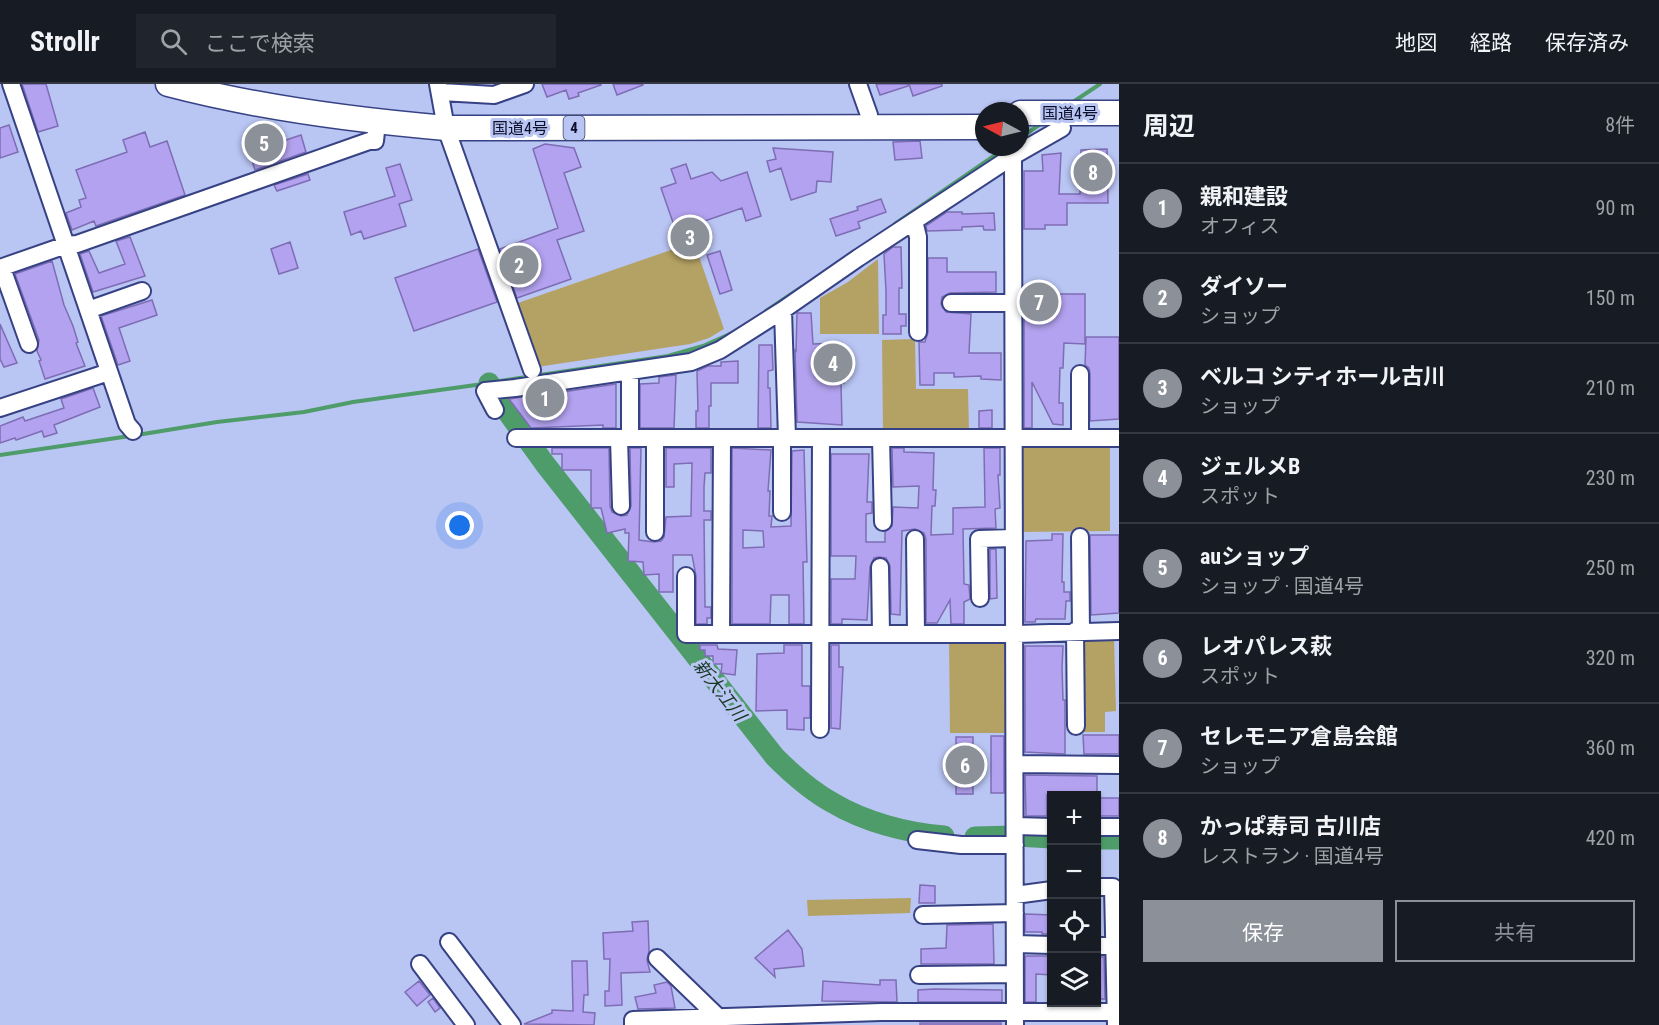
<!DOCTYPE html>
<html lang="ja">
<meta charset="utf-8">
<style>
:root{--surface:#171b24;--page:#20242c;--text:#f1f3f6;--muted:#9ea1a6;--line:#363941;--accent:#8c9099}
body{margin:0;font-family:"Roboto Condensed","Noto Sans JP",sans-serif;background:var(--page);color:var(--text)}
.controls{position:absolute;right:18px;bottom:18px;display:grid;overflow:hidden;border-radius:0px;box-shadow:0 2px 4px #0004}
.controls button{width:54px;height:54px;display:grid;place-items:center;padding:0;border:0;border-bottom:2px solid var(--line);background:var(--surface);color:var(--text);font:30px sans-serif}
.compass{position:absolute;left:975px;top:18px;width:54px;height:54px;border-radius:50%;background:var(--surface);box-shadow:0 2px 4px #0004;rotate:277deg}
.you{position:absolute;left:460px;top:442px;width:21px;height:21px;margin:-15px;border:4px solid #fff;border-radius:50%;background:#1a73e8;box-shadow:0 0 0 9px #1a73e833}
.badge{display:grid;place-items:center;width:39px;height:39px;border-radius:50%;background:var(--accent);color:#fff;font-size:20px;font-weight:700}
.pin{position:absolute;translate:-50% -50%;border:3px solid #fff;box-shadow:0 2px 6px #0006}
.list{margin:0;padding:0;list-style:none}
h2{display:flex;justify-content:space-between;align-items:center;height:78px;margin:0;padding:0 24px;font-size:26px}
h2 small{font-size:20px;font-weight:400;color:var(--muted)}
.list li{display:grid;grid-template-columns:39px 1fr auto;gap:18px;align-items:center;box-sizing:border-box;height:90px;padding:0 24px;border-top:2px solid var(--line)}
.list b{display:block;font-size:22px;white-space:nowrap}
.list p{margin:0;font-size:20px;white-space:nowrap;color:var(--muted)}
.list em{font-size:20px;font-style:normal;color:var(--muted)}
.actions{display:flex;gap:12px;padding:18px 24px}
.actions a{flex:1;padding:14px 0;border:2px solid var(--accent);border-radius:0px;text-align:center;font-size:21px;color:var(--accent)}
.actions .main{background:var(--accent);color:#fff}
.icon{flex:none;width:33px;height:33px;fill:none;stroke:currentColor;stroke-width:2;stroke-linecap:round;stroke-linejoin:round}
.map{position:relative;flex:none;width:1119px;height:941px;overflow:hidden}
header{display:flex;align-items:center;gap:36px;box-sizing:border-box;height:84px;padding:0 30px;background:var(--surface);border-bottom:2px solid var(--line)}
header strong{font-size:28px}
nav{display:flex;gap:33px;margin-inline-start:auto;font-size:21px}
.search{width:420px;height:54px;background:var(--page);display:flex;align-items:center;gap:15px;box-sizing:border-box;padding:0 21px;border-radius:0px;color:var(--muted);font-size:22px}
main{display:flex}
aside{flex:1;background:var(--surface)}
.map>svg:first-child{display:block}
</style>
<header>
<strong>Strollr</strong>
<div class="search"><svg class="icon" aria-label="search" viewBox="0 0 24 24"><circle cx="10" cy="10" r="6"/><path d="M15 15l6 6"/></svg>ここで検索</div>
<nav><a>地図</a><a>経路</a><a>保存済み</a></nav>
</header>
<main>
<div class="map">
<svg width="1119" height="941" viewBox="0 0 1119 941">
<rect width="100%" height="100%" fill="#b9c5f3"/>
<path fill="#b4a264" d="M 694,158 L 724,245 L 709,254 L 690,260 L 537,283 L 515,220 Z
M 878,175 L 879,250 L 820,250 L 820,214 L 848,198 Z
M 915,255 L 916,305 L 968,305 L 969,347 L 883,348 L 882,256 Z
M 1110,358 L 1110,447 L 1019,448 L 1018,359 Z
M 1005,554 L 1006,649 L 950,649 L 949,555 Z
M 1081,554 L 1114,554 L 1116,627 L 1105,628 L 1105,648 L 1081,648 Z
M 911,814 L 910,829 L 808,832 L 807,816 Z"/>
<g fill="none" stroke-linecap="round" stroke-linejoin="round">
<path stroke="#4e9c69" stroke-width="4" d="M 1070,20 L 1100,0
M 1020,54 L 1042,39
M 895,140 L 1007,63
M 766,227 L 802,203
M 493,298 L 668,272 L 703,262 L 732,249
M 137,351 L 217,338 L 304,328 L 353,318 L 483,300
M 0,371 L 130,352"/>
<path stroke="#4e9c69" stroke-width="21" d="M 489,299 C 505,327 526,353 545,380 L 775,673 C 792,690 811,707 833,719 C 865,738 907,749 944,752
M 975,753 L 1014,752 L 1052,754
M 1096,755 L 1119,755"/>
</g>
<path fill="#b3a2ef" stroke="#7e6db5" stroke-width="1.5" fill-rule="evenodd" d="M 22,0 L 46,0 L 58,42 L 38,48 Z
M 542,0 L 601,0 L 601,1 L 578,9 L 579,12 L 569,15 L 566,6 L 547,13 Z
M 613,0 L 643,0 L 643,1 L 617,11 Z
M 876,0 L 908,0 L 908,2 L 880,11 Z
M 909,0 L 942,0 L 942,2 L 913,12 Z
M 9,41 L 18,68 L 0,74 L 0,44 Z
M 145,48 L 150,63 L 167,57 L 185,111 L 96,142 L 94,137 L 72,146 L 66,129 L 81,123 L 79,116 L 86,114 L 76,86 L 127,68 L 123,56 Z
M 301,51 L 306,68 L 255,86 L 246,58 L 261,53 L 265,63 Z
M 920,57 L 922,74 L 895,76 L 893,58 Z
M 545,60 L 574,64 L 581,83 L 564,89 L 584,147 L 557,156 L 571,195 L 517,214 L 500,165 L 558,144 L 533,65 Z
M 773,64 L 833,68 L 831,98 L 817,97 L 816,108 L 791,116 L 781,84 L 770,88 L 767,77 L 776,75 Z
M 1107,65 L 1108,119 L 1067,119 L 1067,141 L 1045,141 L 1045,145 L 1024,145 L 1024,87 L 1043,87 L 1042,71 L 1061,69 L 1059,110 L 1080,110 L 1081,66 Z
M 400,80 L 412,116 L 399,120 L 406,142 L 364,155 L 361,147 L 351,151 L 344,128 L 395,112 L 386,84 Z
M 686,80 L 691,95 L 712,88 L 721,97 L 747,88 L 761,132 L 746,137 L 742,124 L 676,147 L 661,104 L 676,99 L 671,85 Z
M 308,90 L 310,96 L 277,107 L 274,101 Z
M 881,115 L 886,128 L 858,138 L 860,144 L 836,152 L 830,135 L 858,126 L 857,123 Z
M 947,128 L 962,128 L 962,130 L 994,129 L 995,146 L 984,146 L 983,142 L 962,143 L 962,146 L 927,147 L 926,142 Z
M 130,153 L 145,192 L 93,208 L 80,170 L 89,167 L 99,189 L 125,180 L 116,157 Z
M 290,158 L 298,184 L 279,190 L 271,165 Z
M 893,163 L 901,163 L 902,204 L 899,204 L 899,230 L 906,230 L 906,242 L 901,242 L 901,250 L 883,250 L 883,231 L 886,231 L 886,207 L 884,170 Z
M 478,165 L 497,218 L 414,247 L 395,194 Z
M 720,167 L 732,206 L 720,210 L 707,171 Z
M 928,174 L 947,174 L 947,188 L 996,188 L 996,208 L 950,209 L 942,213 L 941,220 L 946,228 L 971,230 L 969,269 L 1001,269 L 1001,296 L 981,295 L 981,292 L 954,293 L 954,289 L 934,289 L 934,301 L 920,301 L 919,258 L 925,258 L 928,248 Z
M 52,177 L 64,221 L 73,242 L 78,258 L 76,259 L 85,282 L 45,295 L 39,277 L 41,276 L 37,267 L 39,256 L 15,190 Z
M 1024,202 L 1050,202 L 1050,210 L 1085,210 L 1085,260 L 1064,259 L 1063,284 L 1060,284 L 1059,319 L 1063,319 L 1063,341 L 1053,340 L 1032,298 L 1032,344 L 1024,344 Z
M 152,216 L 157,231 L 119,244 L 130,277 L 118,281 L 101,232 Z
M 797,229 L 811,229 L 813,260 L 842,259 L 844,299 L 841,299 L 842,341 L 797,338 L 795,266 L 796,267 Z
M 0,240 L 17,279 L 4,283 L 0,275 Z
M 1086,253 L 1119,253 L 1119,335 L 1090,337 L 1090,290 L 1089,284 L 1085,281 Z
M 759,261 L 772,261 L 773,286 L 768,287 L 768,304 L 770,304 L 771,344 L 758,344 Z
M 738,277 L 738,299 L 711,299 L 711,322 L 709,322 L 709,344 L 696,344 L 696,327 L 698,327 L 697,287 L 708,282 L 721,282 L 721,278 Z
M 676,291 L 674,344 L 640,344 L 640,300 L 659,299 L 659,293 Z
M 616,300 L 616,344 L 603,344 L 603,341 L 531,344 L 509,315 L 537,311 L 548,326 L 549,310 Z
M 93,304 L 100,323 L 54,341 L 57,349 L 44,353 L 42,347 L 16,356 L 15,354 L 0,359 L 0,342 L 23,333 L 25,337 L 64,324 L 61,315 Z
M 992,326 L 992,344 L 979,344 L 979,327 Z
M 552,364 L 609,364 L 610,422 L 612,428 L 621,432 L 627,431 L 631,422 L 630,364 L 641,364 L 639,456 L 654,458 L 661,457 L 664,453 L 666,433 L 691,432 L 692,379 L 674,380 L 674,403 L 666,403 L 666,364 L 711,364 L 711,389 L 705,389 L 704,403 L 704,427 L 711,427 L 711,436 L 704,436 L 705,523 L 711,523 L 711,534 L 707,534 L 707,540 L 696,540 L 696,492 L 692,471 L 673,471 L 673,508 L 659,508 L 659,490 L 644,491 L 643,478 L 628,477 L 629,449 L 625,449 L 625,445 L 607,449 L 601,424 L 591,424 L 591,386 L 562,386 L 562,370 L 552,370 Z
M 732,364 L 771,366 L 768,407 L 770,407 L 769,432 L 772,432 L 771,443 L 791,442 L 792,367 L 804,366 L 807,478 L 803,478 L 804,540 L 789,540 L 789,511 L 771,511 L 770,540 L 732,540 ZM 743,446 L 763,447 L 764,463 L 743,464 Z
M 892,364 L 904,364 L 904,368 L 934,369 L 933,406 L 936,406 L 935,422 L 932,422 L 931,451 L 953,450 L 953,424 L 985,423 L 984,364 L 1000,364 L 1000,391 L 998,391 L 1000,424 L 995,425 L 996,444 L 963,445 L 964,500 L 969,501 L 970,515 L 964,518 L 964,540 L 951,540 L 950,516 L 937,539 L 926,539 L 926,455 L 924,449 L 915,445 L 902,447 L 900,531 L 891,530 L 890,482 L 886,474 L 879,473 L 874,474 L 870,483 L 867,536 L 842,535 L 842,540 L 831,540 L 831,495 L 855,495 L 856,472 L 831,472 L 831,370 L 869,370 L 867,418 L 872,418 L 872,429 L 866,430 L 866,458 L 885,458 L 885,448 L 892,442 L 893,423 L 918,424 L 919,402 L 893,403 Z
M 1052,450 L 1063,450 L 1062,498 L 1064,498 L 1064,508 L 1070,508 L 1070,517 L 1066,517 L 1065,535 L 1036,535 L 1035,538 L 1025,538 L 1026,457 L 1052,456 Z
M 1090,451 L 1119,451 L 1119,529 L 1091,531 Z
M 990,465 L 996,465 L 997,514 L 990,515 Z
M 700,561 L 717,561 L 718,565 L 737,566 L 735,591 L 721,589 L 722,580 L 713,580 L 713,572 L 705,572 L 705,566 L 700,566 Z
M 784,561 L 802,561 L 802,602 L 810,602 L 810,634 L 804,634 L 804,646 L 787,645 L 787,626 L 756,627 L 757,570 L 784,569 Z
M 831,561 L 839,561 L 839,583 L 843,583 L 840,645 L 831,644 Z
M 1025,562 L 1063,562 L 1062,584 L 1063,616 L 1065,616 L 1065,670 L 1025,668 Z
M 1083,651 L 1119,651 L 1119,670 L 1084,670 Z
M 991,652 L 1004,652 L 1004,709 L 991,709 Z
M 956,653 L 973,653 L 973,710 L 956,710 Z
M 1025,691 L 1097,692 L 1097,711 L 1047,711 L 1047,732 L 1026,732 Z
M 1096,714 L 1119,714 L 1119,732 L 1096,732 Z
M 920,801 L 935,802 L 935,819 L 919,819 Z
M 1025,830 L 1052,831 L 1052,850 L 1042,850 L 1042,848 L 1025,848 Z
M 648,837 L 649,867 L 647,876 L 650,888 L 621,889 L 622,921 L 605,922 L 605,907 L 609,907 L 610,875 L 604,875 L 603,849 L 633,847 L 632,838 Z
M 993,840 L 994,880 L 921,880 L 921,865 L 946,864 L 947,841 Z
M 788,846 L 802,865 L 804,882 L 774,885 L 775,893 L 755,874 Z
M 1025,872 L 1052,872 L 1052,891 L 1036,890 L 1036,918 L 1025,918 Z
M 1096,873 L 1104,873 L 1105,915 L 1096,915 Z
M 572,877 L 587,877 L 588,911 L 584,911 L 583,928 L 595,929 L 594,941 L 524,940 L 552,929 L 552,926 L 573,927 Z
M 880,896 L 896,896 L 897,918 L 822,917 L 823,897 L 880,901 Z
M 419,897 L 430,911 L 417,922 L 405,908 Z
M 667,898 L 671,902 L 675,924 L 638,925 L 635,913 L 656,909 L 654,901 Z
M 934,905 L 1002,906 L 1002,918 L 918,918 L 918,906 Z
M 433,914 L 440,924 L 435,928 L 428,918 Z
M 920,939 L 1001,939 L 1001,941 L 920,941 Z"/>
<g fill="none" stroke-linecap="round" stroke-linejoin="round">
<defs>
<path id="minor" d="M 11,0 L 127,340 L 133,347
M 438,0 L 446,44 L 532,286
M 858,0 L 869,31
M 441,8 L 494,11 L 525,0
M 914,137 L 918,153 L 918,248
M 0,184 L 66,161 L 77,160 L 369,57 L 375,57 L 377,38
M 2,184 L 29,260
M 951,219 L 1013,219
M 88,226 L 142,207
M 783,226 L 787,354
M 1080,290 L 1080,354
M 0,324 L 109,288
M 495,326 L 485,307 L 515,304 L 691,278 L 720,266 L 783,226 L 858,174 L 1013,72
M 516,354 L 1119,354
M 619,354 L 621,422
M 630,354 L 630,288
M 655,354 L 655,448
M 782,354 L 782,428
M 881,354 L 883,438
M 1080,453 L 1081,547
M 915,455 L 916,550
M 880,483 L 881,550
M 686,492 L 686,550 L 1015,550 L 1119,547
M 980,514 L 979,455 L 1014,454
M 1075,547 L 1076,642
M 721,550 L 722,354
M 820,645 L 821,354
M 1015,680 L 1119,681
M 1015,742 L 1052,743
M 1096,743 L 1119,743
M 917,756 L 961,761 L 1015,761
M 1096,803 L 1113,803 L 1116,941
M 1015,811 L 1052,806
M 923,831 L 1015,829
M 449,858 L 512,941
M 1015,860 L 1052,861
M 1096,862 L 1119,862
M 657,874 L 718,933
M 420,880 L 466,941
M 919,891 L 1015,890
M 633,941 L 633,936 L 881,928 L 1119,928
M 1015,941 L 1013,72 L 1062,44"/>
<path id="highway" d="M 168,0 C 259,24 352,36 446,44 L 984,43
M 1020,29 L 1119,29"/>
</defs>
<use href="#minor" stroke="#374284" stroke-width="20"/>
<use href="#highway" stroke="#374284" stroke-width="27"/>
<use href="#minor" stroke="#fff" stroke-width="16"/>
<use href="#highway" stroke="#fff" stroke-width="24"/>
</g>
<g text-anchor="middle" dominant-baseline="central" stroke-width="6" stroke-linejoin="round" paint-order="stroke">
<rect fill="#b9c5f3" stroke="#3f4666" stroke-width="1.5" x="563.5" y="32" width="21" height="24" rx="4.5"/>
<g font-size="15" font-weight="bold" fill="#0b0f2a">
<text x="574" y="44">4</text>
</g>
<g font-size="16" fill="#0b0f2a" stroke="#b9c5f3">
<text x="1070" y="29">国道4号</text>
<text x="520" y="44">国道4号</text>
</g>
<g font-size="18" font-style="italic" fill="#153621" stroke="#b9c5f3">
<text transform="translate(720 606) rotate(52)">新大江川</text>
</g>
</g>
</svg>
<div class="controls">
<button>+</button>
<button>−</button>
<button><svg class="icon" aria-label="locate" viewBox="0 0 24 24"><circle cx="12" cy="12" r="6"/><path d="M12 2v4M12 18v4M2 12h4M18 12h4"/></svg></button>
<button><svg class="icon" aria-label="layers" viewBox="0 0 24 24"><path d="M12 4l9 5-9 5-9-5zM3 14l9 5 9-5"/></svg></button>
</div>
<svg class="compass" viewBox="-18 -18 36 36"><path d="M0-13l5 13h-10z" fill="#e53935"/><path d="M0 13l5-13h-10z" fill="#9ea1a6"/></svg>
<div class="you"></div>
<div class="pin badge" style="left:545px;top:314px">1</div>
<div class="pin badge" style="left:519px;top:181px">2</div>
<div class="pin badge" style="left:690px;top:153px">3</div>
<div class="pin badge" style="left:833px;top:279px">4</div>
<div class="pin badge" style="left:264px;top:59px">5</div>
<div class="pin badge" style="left:965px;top:681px">6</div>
<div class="pin badge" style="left:1039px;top:218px">7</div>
<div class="pin badge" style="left:1093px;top:88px">8</div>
</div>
<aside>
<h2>周辺<small>8件</small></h2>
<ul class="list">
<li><span class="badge">1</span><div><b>親和建設</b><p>オフィス</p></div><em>90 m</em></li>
<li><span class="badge">2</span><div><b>ダイソー</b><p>ショップ</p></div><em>150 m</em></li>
<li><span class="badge">3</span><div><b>ベルコ シティホール古川</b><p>ショップ</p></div><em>210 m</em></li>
<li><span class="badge">4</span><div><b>ジェルメB</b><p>スポット</p></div><em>230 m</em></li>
<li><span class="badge">5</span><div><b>auショップ</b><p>ショップ · 国道4号</p></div><em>250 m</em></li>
<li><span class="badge">6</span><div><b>レオパレス萩</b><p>スポット</p></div><em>320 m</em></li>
<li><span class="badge">7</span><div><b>セレモニア倉島会館</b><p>ショップ</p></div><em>360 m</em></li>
<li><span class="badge">8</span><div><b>かっぱ寿司 古川店</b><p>レストラン · 国道4号</p></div><em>420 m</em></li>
</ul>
<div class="actions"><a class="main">保存</a><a>共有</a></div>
</aside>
</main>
